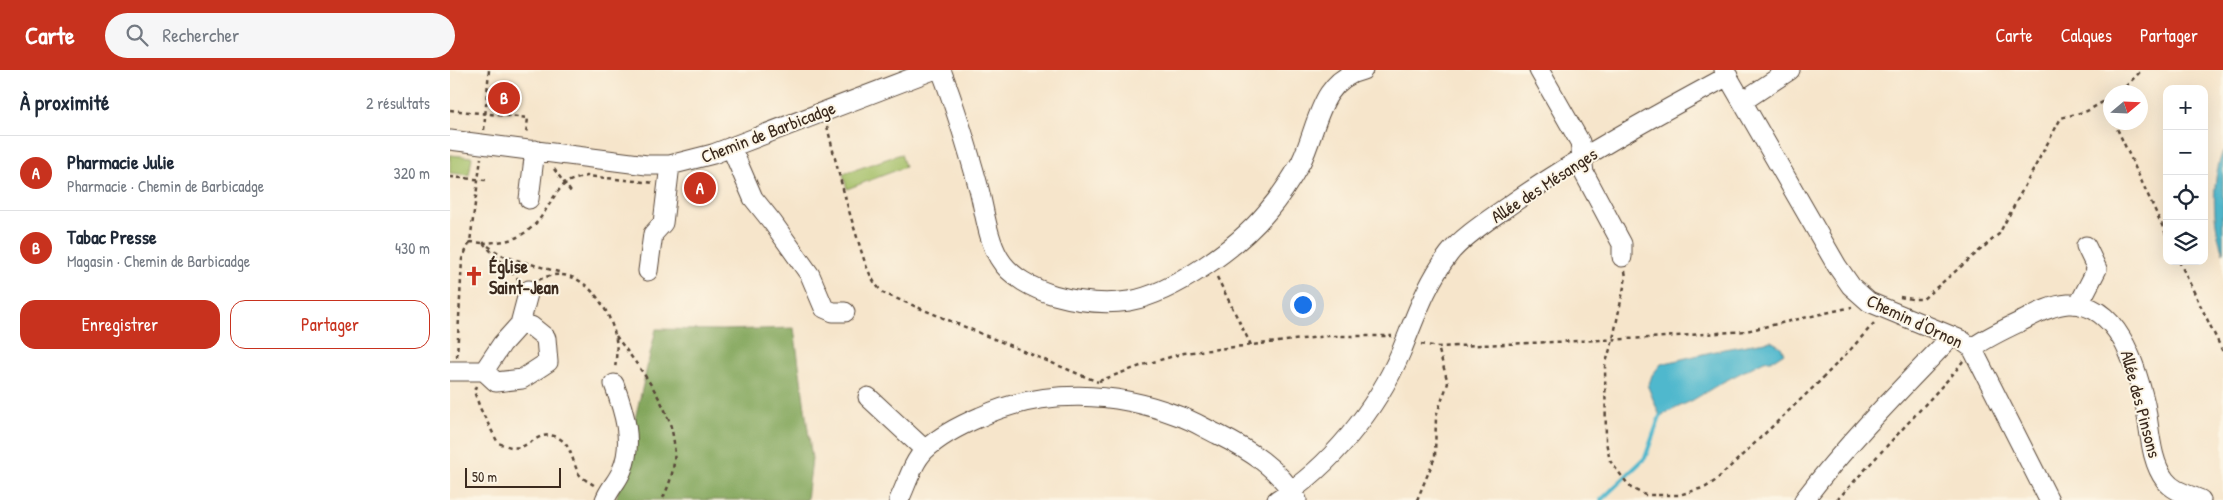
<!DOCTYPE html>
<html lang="fr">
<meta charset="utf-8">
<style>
:root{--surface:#fff;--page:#f6f6f7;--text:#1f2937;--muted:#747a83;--line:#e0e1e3;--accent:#c8321e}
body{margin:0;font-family:"Patrick Hand",sans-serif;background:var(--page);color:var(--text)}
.controls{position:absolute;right:15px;top:15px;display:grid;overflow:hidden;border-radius:10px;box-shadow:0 5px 20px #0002}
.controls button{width:45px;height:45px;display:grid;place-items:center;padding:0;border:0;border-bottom:1px solid var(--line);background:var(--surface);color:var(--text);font:25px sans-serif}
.compass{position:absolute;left:1653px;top:15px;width:45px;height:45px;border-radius:50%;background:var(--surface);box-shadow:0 5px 20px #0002;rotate:71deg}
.scale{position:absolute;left:15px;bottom:12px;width:96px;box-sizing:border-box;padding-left:5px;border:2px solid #3b2a1e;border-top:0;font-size:14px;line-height:18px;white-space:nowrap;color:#3b2a1e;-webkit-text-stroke:4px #fcf5e5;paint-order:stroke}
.you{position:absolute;left:852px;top:234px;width:18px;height:18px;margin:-12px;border:4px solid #fff;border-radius:50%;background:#1a73e8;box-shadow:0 0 0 8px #1a73e833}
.badge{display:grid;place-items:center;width:32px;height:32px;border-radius:50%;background:var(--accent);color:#fff;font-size:16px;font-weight:700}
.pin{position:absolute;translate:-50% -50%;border:2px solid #fff;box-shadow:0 1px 5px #0006}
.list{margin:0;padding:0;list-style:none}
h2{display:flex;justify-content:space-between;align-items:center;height:65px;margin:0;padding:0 20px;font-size:21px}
h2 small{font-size:16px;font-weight:400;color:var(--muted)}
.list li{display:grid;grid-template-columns:32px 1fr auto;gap:15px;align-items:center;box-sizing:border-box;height:75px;padding:0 20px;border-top:1px solid var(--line)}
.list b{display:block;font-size:19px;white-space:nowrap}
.list p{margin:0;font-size:16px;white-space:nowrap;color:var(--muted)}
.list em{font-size:16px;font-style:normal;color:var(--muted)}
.actions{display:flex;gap:10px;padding:15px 20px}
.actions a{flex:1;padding:11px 0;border:1px solid var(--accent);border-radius:15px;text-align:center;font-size:18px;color:var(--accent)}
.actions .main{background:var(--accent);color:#fff}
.icon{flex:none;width:28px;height:28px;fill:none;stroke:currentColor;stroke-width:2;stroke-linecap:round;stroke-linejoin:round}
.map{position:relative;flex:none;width:1773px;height:430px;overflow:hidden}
header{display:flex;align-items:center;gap:30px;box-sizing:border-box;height:70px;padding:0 25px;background:var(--accent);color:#fff}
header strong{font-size:24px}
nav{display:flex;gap:28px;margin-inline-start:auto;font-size:18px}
.search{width:350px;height:45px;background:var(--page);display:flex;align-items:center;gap:12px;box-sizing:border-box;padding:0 18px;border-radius:28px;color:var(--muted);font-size:19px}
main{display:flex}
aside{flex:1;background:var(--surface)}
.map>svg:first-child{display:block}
</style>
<header>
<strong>Carte</strong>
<div class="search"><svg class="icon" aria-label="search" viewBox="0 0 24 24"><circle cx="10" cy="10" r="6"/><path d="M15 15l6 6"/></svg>Rechercher</div>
<nav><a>Carte</a><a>Calques</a><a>Partager</a></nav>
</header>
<main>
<aside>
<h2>À proximité<small>2 résultats</small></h2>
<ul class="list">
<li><span class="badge">A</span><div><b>Pharmacie Julie</b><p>Pharmacie · Chemin de Barbicadge</p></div><em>320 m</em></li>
<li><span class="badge">B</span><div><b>Tabac Presse</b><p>Magasin · Chemin de Barbicadge</p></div><em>430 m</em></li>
</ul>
<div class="actions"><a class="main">Enregistrer</a><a>Partager</a></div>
</aside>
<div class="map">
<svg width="1773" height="430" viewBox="0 0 1773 430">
<rect width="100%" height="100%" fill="#fcf5e5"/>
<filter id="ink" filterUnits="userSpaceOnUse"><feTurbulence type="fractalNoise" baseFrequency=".02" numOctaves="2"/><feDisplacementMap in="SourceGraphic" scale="10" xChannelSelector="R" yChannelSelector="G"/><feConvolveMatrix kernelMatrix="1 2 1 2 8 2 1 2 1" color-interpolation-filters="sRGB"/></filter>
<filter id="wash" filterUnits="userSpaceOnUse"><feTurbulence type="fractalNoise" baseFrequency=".0096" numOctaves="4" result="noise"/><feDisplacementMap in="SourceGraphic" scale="20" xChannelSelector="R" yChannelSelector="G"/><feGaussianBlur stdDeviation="1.12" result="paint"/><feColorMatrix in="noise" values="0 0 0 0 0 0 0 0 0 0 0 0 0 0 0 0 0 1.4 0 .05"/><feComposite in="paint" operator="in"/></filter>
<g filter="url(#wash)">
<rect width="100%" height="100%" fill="#f6e5cb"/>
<path fill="#a2be65" stroke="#6e7442" d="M 451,84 L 455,97 L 397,119 L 393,104 Z
M 0,85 L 22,87 L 19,105 L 0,103 Z"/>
<path fill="#81a55a" stroke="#5e683c" d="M 344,258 L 362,389 L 357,430 L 166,430 L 206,259 L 272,260 Z"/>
<path fill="#50b8cd" stroke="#467176" d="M 1773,81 L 1773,183 C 1762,153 1761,111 1773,81 Z
M 1321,271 L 1331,277 L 1334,283 L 1325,289 L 1314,291 L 1271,313 L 1243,330 L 1210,346 L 1198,317 L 1202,305 L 1211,294 L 1274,279 Z"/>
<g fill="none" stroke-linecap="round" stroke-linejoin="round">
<path stroke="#50b8cd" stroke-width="4" d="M 1151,430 L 1195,388 L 1210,346"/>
</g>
</g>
<g filter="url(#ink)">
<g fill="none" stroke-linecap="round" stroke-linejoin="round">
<defs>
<path id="minor" d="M 491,0 C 506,39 518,79 529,119 C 534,139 538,170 549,188 C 560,207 584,219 604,225 C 629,232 653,235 679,231 C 724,223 788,177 817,142 C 830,127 841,110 851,92 C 868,58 869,10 913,0
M 1089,0 L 1130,72 L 1134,103 L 1172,174 L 1172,187
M 1274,0 L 1387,196 L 1401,216 L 1419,232 L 1511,270 L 1522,278 L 1599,430
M 1293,31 L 1340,0
M 0,70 L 197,95 L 220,95 L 263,84 L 483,0
M 281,77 L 303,128 L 323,153 L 360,205 L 374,238 L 383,242 L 395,242
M 79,129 L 85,80
M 198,201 L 203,164 L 213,153 L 220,95
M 1629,234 L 1647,199 L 1636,176
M 70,254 L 79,220
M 1522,278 C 1539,266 1557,258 1576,249 C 1589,242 1603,235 1618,234 C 1668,232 1686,296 1695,334 C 1700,358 1700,391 1715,410 C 1724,422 1738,424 1751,430
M 0,301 L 34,301 L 46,312 L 72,309 L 98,292 L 96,268 L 81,256 L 70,254 L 52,274 L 34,301
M 418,327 L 475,380
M 155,430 C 159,419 168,411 172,400 C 184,372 174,341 164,314
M 449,430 C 457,414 462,393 475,380 C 490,366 511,355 530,347 C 593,318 665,321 729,346 C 742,350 754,358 767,364 C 799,380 829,398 847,430
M 827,430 C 879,398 927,339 951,282 C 965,248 976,214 999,184 C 1011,168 1037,151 1054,139 C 1125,89 1202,47 1278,6
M 1354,430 C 1399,371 1451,319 1502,266"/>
</defs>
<use href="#minor" stroke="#574638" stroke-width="21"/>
<path stroke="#574638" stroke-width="2.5" stroke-dasharray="4 4" stroke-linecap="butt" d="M 1670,22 L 1692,0
M 1657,30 L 1660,41
M 0,40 L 78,48 L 76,64
M 1664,52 L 1717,166
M 377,56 C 386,93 395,129 406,164 C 413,185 417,207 433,223 L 648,312
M 34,60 L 39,0
M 104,99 L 121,122
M 0,107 L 36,110
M 20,172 L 33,173
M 33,173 L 69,210
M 33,173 C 45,172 60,172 71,165 C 96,152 100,123 118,112 C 123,109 130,108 137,106 L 204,113
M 38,176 L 53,186 L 112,203
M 1729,191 L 1773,282
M 1175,201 L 1176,207 L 1163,269 L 1155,296 L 1156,372 L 1160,391 L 1181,418 L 1195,425 L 1229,425 L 1256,417 L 1265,411 L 1369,312 L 1401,279 L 1425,252
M 767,207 L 801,275
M 89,210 C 126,190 157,231 165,265 C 168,276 166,288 165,300
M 1450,227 L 1462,229 L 1473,229 L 1549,164 L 1611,48 L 1637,41 L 1660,28
M 166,266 C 204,318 246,364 212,430
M 971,274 L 988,277 L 1007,276 L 1199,268 L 1296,261 L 1402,237
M 7,287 L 12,189 L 20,172 L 31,88
M 649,311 L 693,295 L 734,283 L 878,266 L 942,266
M 26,316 L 24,321 L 30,338 L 48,373 C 55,375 62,379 71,377 C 82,373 91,362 104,366 C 122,372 121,390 129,404 C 132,409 140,412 145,416
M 967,430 L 985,387 L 986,346 L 998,313 L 988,277
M 1387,430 L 1504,303 L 1513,291"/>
<use href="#minor" stroke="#fff" stroke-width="19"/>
</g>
</g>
<defs>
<symbol id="church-bare" viewBox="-9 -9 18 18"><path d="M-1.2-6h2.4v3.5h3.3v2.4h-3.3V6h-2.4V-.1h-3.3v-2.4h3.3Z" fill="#c8321e" stroke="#fcf5e5" stroke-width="2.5" paint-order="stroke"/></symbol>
</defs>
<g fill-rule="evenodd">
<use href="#church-bare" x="10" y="192" width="28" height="28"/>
</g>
<g text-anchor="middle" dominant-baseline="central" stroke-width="4" stroke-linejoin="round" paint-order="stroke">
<g font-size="18" fill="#3b2a1e" stroke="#fcf5e5">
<text transform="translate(318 62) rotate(-21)">Chemin de Barbicadge</text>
<text transform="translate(1094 115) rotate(-33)">Allée des Mésanges</text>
<text transform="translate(1465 251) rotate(25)">Chemin d'Ornon</text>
<text transform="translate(1691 334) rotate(75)">Allée des Pinsons</text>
</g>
<g font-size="18" font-weight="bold" fill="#3b2a1e" stroke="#fcf5e5" text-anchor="start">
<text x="39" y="196">Église<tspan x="39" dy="21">Saint-Jean</tspan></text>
</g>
</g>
</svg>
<div class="controls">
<button>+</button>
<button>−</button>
<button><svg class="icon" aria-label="locate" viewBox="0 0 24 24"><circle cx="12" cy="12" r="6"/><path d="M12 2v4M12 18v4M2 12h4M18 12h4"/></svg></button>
<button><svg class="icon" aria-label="layers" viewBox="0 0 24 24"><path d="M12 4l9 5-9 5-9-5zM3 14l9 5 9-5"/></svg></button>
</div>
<svg class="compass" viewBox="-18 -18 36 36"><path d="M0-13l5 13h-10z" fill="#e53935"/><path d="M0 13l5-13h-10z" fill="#747a83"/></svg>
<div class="scale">50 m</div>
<div class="you"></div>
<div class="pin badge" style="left:250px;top:118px">A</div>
<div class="pin badge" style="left:54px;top:28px">B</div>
</div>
</main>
